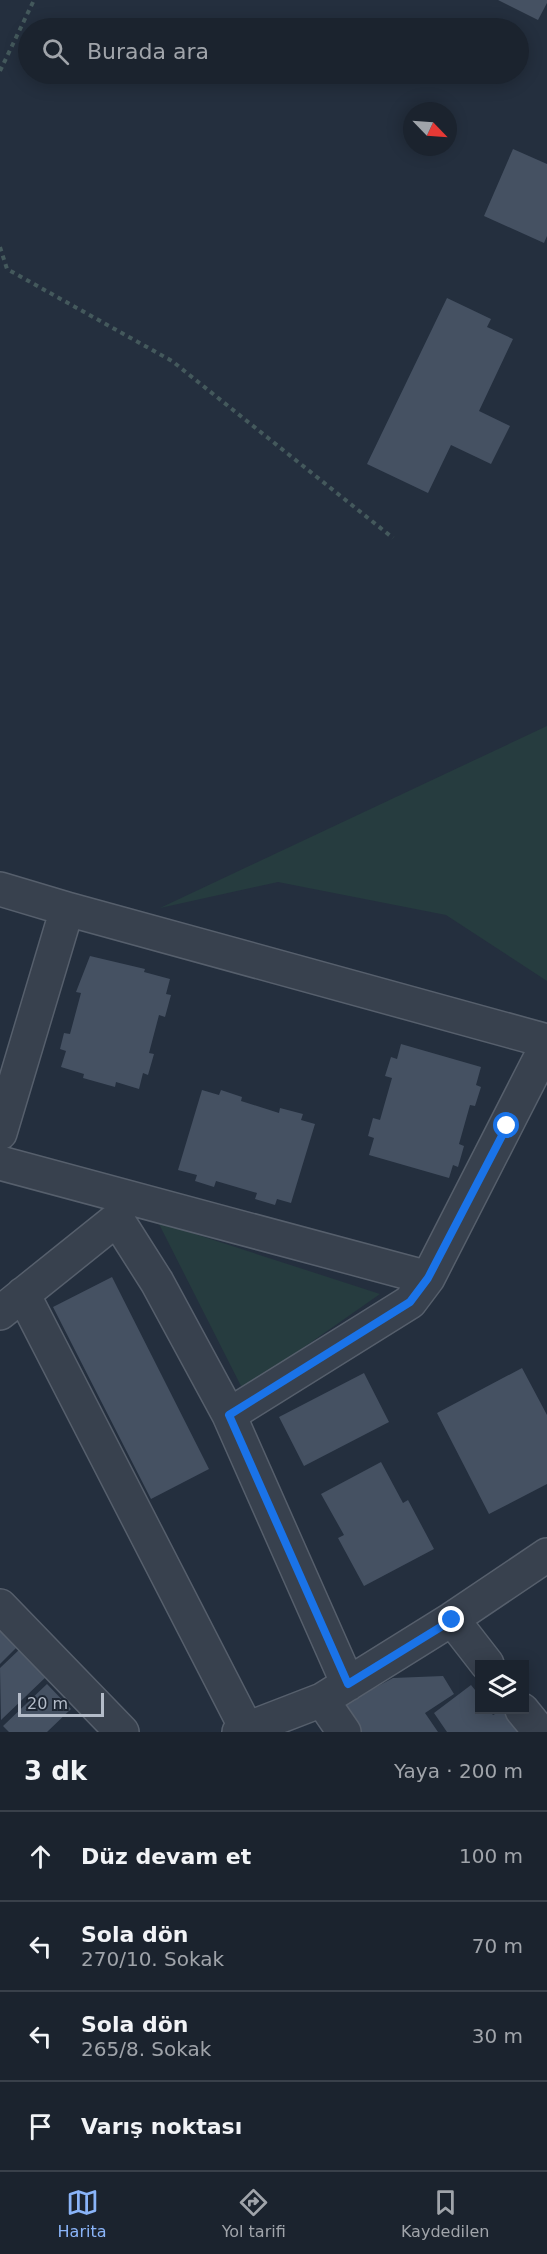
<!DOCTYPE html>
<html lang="tr">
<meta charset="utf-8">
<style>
:root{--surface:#1b232e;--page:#242b36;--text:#f1f3f6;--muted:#a0a4aa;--line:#39404a;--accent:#8ab4f8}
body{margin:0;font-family:"DejaVu Sans",sans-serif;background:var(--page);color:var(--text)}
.controls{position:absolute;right:18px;bottom:18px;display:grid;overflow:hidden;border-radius:0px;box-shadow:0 3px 15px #0003}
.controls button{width:54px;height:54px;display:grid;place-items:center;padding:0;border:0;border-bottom:2px solid var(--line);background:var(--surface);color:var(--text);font:30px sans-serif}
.compass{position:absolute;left:403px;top:102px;width:54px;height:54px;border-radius:50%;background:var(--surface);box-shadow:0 3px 15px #0003;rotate:115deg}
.scale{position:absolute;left:18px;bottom:15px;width:86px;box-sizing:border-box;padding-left:6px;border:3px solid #b4bcc9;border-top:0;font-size:16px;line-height:21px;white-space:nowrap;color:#b4bcc9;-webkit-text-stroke:4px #1d2633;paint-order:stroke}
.stop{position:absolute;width:18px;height:18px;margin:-14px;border:4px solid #1a73e8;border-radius:50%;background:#fff}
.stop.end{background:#1a73e8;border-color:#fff;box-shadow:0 2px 6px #0008}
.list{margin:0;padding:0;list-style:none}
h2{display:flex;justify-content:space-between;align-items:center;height:78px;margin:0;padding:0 24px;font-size:26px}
h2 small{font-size:20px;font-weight:400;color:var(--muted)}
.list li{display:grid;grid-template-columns:39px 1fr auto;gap:18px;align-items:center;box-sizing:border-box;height:90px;padding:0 24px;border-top:2px solid var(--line)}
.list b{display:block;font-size:22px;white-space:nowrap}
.list p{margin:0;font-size:20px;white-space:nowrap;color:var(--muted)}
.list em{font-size:20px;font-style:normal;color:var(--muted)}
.icon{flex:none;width:33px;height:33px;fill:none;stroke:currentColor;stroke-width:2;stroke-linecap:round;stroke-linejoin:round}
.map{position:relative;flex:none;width:547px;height:1732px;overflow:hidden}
.search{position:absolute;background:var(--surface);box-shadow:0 3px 15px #0003;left:18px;right:18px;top:18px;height:66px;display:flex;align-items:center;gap:15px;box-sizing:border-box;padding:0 21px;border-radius:33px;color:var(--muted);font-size:22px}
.sheet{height:438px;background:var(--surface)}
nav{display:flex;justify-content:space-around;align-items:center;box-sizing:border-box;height:84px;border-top:2px solid var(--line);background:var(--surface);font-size:16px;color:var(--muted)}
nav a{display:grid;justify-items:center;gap:3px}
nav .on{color:var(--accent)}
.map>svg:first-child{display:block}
</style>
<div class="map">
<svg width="547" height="1732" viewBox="0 0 547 1732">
<rect width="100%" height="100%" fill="#242f3e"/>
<path fill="#263c3f" d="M 547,726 L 547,981 L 446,915 L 278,882 L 160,908 Z
M 158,1222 L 380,1294 L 243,1390 Z"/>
<path fill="#455162" d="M 498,0 L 547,0 L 547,3 L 538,20 Z
M 513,149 L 547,164 L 547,236 L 544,243 L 484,216 Z
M 447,298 L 491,319 L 487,327 L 513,339 L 479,411 L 510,426 L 491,464 L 451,445 L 428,493 L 367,464 Z
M 90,956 L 145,969 L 144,972 L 170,979 L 166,994 L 171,995 L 165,1017 L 159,1015 L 149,1053 L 154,1054 L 148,1075 L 143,1073 L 139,1089 L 116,1082 L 115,1087 L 83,1078 L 84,1074 L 61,1067 L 66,1051 L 60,1049 L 64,1033 L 70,1034 L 81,993 L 76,992 Z
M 401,1044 L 481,1067 L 476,1085 L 481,1087 L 475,1106 L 470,1105 L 459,1144 L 464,1146 L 458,1167 L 453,1165 L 449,1178 L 369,1155 L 374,1138 L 368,1136 L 373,1118 L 380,1120 L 392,1078 L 385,1076 L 391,1057 L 397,1059 Z
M 202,1090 L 219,1095 L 221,1090 L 242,1097 L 241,1101 L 279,1113 L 280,1108 L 303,1114 L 301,1120 L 315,1124 L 291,1203 L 277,1199 L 275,1205 L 255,1199 L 257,1193 L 216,1181 L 214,1187 L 195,1181 L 197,1175 L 178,1170 Z
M 112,1277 L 209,1469 L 151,1499 L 53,1307 Z
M 522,1368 L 547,1415 L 547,1484 L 489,1514 L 437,1413 Z
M 364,1373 L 389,1422 L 304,1466 L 279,1417 Z
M 381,1462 L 403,1503 L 408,1500 L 434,1549 L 364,1586 L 338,1538 L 344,1535 L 321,1494 Z
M 0,1629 L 18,1646 L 0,1664 Z
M 21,1648 L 48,1675 L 1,1720 L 0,1668 Z
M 443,1676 L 454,1694 L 425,1713 L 438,1732 L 355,1732 L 337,1708 L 393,1678 Z
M 47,1684 L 71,1709 L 47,1732 L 9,1732 L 3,1726 Z
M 471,1685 L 480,1696 L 480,1710 L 489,1710 L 493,1715 L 503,1710 L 519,1732 L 447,1732 L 434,1713 Z"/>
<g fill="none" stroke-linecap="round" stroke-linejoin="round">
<defs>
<path id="minor" d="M 0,889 L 67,909 L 547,1041
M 0,1133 L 67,909
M 0,1163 L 428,1278
M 23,1294 L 246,1728
M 0,1313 L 117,1219 L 157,1282 L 229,1415 L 410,1302 L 428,1278 L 547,1045
M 229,1415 L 348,1684
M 0,1606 L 122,1732
M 452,1619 L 487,1664
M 322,1700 L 344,1732
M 522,1710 L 540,1732
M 239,1732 L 322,1700 L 452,1619 L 547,1555"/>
</defs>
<use href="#minor" stroke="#565f6c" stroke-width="36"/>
<path stroke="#44595c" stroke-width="4" stroke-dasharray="4.5 4.5" stroke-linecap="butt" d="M 0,71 L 34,0
M 0,247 L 7,269 L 172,361 L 393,538"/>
<use href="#minor" stroke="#38414e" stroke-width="33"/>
</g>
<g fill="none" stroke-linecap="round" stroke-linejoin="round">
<path stroke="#1a73e8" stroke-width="8" d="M 452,1620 L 348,1684 L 229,1415 L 410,1302 L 428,1278 L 507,1126"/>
</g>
</svg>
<div class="controls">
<button><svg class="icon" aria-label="layers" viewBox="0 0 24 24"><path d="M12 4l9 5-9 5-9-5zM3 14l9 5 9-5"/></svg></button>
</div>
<svg class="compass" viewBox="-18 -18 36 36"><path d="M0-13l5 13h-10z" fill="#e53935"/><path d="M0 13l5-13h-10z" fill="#a0a4aa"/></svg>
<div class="scale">20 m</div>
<div class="stop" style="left:507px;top:1126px"></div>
<div class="stop end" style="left:452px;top:1620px"></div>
<div class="search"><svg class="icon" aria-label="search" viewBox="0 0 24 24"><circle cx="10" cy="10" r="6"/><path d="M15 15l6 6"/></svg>Burada ara</div>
</div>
<section class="sheet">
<h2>3 dk<small>Yaya · 200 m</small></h2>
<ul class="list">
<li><svg class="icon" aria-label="ahead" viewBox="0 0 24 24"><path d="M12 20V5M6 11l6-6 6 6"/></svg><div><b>Düz devam et</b></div><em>100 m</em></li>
<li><svg class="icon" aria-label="left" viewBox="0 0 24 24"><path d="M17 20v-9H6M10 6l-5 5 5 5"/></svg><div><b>Sola dön</b><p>270/10. Sokak</p></div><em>70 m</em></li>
<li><svg class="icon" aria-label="left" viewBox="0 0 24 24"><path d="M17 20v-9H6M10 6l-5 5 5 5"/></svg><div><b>Sola dön</b><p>265/8. Sokak</p></div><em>30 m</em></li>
<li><svg class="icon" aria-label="arrive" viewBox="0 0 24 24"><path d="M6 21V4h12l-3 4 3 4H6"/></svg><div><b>Varış noktası</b></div></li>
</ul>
</section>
<nav>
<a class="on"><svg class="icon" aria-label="map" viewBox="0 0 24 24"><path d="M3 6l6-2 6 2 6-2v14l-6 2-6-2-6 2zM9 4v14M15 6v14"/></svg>Harita</a>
<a><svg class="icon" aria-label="directions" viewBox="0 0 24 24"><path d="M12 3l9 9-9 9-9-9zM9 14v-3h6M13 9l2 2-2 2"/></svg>Yol tarifi</a>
<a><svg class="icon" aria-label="saved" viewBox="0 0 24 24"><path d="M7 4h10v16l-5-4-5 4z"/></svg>Kaydedilen</a>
</nav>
